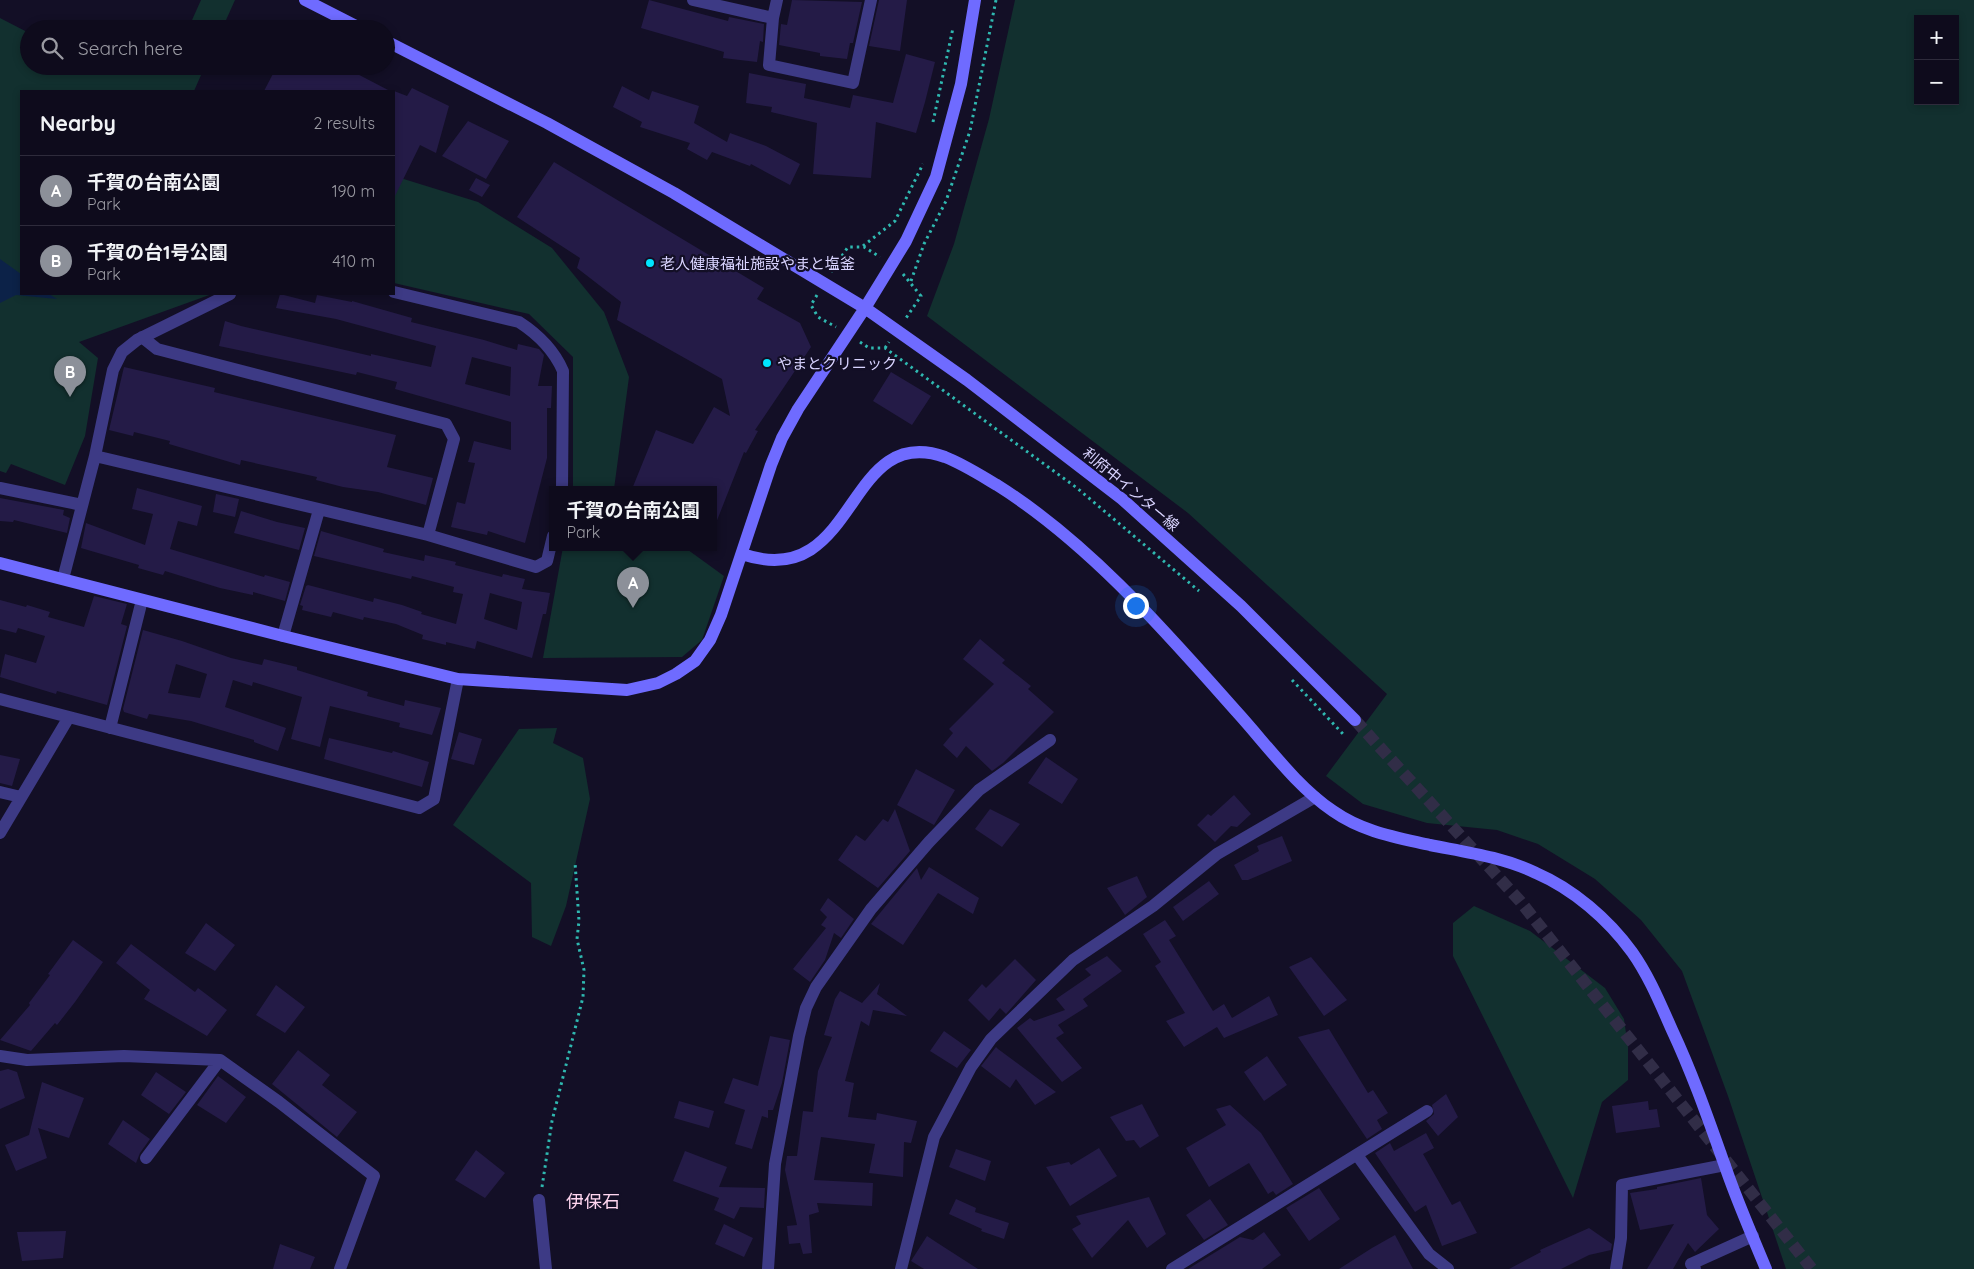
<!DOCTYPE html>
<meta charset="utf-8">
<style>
:root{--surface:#0e0b1c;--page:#171425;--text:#f1f3f6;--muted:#9b9ba3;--line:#2e2b3b;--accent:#8c9099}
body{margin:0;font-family:Quicksand,"Noto Sans JP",sans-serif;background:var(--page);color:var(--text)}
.controls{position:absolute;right:15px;top:15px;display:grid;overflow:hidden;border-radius:0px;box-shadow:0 2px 8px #0003}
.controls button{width:45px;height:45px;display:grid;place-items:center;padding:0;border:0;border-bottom:1px solid var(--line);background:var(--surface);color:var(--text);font:25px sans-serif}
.you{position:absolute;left:1135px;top:605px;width:18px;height:18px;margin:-12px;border:4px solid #fff;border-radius:50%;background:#1a73e8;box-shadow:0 0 0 8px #1a73e833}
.badge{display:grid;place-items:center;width:32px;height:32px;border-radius:50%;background:var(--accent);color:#fff;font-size:16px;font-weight:700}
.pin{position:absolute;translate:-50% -41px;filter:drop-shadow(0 1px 2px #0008)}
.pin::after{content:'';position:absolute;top:26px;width:18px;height:15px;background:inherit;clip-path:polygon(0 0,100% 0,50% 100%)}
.popup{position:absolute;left:549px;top:486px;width:168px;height:65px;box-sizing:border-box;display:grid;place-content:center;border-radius:0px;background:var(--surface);filter:drop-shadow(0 1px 4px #0005);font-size:16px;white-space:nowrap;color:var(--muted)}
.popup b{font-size:19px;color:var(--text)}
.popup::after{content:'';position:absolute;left:50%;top:100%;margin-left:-10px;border:10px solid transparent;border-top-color:var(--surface)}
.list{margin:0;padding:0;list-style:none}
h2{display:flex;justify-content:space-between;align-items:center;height:65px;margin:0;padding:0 20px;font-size:21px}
h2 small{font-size:16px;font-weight:400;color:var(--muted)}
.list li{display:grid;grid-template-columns:32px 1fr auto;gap:15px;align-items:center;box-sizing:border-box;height:70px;padding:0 20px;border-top:1px solid var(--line)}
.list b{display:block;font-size:19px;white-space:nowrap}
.list p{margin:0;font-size:16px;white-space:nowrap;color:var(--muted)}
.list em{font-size:16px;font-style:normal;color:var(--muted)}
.icon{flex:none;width:28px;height:28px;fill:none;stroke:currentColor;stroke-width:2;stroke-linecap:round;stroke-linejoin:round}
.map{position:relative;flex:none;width:1974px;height:1269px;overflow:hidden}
.search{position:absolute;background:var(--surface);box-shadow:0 2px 8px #0003;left:20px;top:20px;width:375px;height:55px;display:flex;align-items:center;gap:12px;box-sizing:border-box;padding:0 18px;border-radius:28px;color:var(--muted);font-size:19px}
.panel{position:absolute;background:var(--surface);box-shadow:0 2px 8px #0003;left:20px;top:90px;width:375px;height:205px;border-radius:0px}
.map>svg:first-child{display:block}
</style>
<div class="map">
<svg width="1974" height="1269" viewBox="0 0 1974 1269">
<rect width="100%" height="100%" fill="#130f26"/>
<path fill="#12302f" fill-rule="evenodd" d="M 201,0 L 235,0 L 222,29 L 188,29 Z
M 1015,0 L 1974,0 L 1974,1269 L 1786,1269 L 1728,1096 L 1682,971 L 1641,920 L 1595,879 L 1538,844 L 1497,830 L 1427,823 L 1363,804 L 1326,776 L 1387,694 L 1188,513 L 927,316 L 954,244 L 989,119 ZM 1918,19 L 1955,19 L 1955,101 L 1918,101 Z
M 0,18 L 29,33 L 29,66 L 109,66 L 139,75 L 160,70 L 165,66 L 205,66 L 194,91 L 21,91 L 21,294 L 212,294 L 79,342 L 98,358 L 85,436 L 65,485 L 11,464 L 6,473 L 0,471 Z
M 394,176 L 478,202 L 552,248 L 604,312 L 629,377 L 614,489 L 573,489 L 573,357 L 529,314 L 394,283 Z
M 563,547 L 684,547 L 724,576 L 702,640 L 682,657 L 543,658 Z
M 557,728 L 553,743 L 583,758 L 590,799 L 566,906 L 551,946 L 532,937 L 531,883 L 453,825 L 519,729 Z
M 1474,906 L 1530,931 L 1605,988 L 1624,1019 L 1628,1047 L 1628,1080 L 1602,1102 L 1573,1198 L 1453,956 L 1453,923 Z"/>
<path fill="#0c2248" d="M 0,259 L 21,274 L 21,294 L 49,294 L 57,299 L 16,295 L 0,303 Z"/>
<path fill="#241b47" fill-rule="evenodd" d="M 649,0 L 728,21 L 729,17 L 764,24 L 763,42 L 760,41 L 757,62 L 723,58 L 724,52 L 641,28 Z
M 792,0 L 862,2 L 853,43 L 850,43 L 847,59 L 820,56 L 820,53 L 779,45 L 781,24 L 787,25 Z
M 879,0 L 907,0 L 900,51 L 869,46 Z
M 906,54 L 935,62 L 925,102 L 916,133 L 876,122 L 871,178 L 813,174 L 817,123 L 771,112 L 772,107 L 746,103 L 749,73 L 806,84 L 804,98 L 850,108 L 853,95 L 893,103 Z
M 277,66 L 342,66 L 390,91 L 264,91 Z
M 622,86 L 649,100 L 652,91 L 699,106 L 694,123 L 727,142 L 730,133 L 766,146 L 800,164 L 790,185 L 751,164 L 750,166 L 712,152 L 707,160 L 687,149 L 690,143 L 640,127 L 642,122 L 613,107 Z
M 412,88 L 449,106 L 436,153 L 420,145 L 394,198 L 394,91 L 407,96 Z
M 468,121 L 509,141 L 486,179 L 442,156 Z
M 554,162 L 764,288 L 757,299 L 800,323 L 811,347 L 755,430 L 758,431 L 746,453 L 744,452 L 714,528 L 713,489 L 632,489 L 656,430 L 693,444 L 714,407 L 730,416 L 722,379 L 617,320 L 621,302 L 577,268 L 580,258 L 517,217 Z
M 476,178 L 490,185 L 482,197 L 469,190 Z
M 280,294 L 315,303 L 317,295 L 352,302 L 352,301 L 412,318 L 411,322 L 484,340 L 517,350 L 518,344 L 539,349 L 544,355 L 538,386 L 552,386 L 551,408 L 547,408 L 547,458 L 525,543 L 488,531 L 487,535 L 451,527 L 457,502 L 465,504 L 475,463 L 468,462 L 474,441 L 511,450 L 511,422 L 395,389 L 397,382 L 357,372 L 356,375 L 219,346 L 225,321 L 241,326 L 371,356 L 371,354 L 431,367 L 436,346 L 336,319 L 276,308 ZM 472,357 L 511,367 L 510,396 L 465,384 Z
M 124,367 L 215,388 L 214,392 L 396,435 L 387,467 L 433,478 L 426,505 L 378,492 L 343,487 L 316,480 L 317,477 L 241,460 L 240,465 L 169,444 L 170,441 L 134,432 L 133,436 L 109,430 Z
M 891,372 L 931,396 L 912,425 L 873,401 Z
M 137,488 L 202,506 L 197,526 L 178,521 L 170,549 L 264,577 L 265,575 L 290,582 L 285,601 L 253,592 L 253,595 L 220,588 L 165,571 L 163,575 L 138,568 L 139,565 L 81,548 L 86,523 L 145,545 L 153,514 L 132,509 Z
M 216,494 L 239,499 L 235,517 L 213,512 Z
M 0,498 L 64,510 L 63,515 L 70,518 L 67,533 L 14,520 L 13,522 L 0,521 Z
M 241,511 L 277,522 L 305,528 L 299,550 L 234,533 Z
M 321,531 L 384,549 L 383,552 L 424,561 L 425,555 L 456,562 L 455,565 L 502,577 L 503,574 L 525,579 L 522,589 L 550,593 L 546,614 L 543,614 L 532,658 L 477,641 L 475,649 L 446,642 L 446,645 L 422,639 L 423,635 L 396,624 L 364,617 L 363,620 L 333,612 L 331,617 L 302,610 L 303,606 L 300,605 L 306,586 L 308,585 L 373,602 L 374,598 L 402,605 L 422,612 L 421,614 L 456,624 L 463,594 L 453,592 L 454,587 L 412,576 L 411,579 L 314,556 ZM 490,593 L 522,602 L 517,630 L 484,619 Z
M 94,596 L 127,604 L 121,624 L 127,626 L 107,705 L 57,691 L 56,694 L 0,677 L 5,654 L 36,663 L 45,636 L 18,628 L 16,633 L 0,629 L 0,600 L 26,607 L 27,605 L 50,612 L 48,617 L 84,627 Z
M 143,630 L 182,641 L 231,658 L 262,665 L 264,659 L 297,667 L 297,670 L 368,692 L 367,696 L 404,706 L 405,700 L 441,708 L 432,735 L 399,727 L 400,723 L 330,706 L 320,747 L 291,739 L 302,697 L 253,682 L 252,686 L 233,680 L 225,707 L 286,728 L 278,751 L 254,742 L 254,740 L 191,721 L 149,714 L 147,719 L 124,712 L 123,709 ZM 176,664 L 207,674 L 200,698 L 168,693 Z
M 980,639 L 1005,660 L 1002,663 L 1031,686 L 1028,689 L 1054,712 L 1003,763 L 992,771 L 966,746 L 957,758 L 943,745 L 953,733 L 949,729 L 994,684 L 963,659 Z
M 459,732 L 482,739 L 474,765 L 451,759 Z
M 329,738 L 392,753 L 393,751 L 429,762 L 422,787 L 324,759 Z
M 0,755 L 20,759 L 12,786 L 0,783 Z
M 1046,757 L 1078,779 L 1062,804 L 1028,783 Z
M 916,769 L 955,790 L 934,825 L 897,805 Z
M 1234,795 L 1251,814 L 1237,827 L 1231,826 L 1215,842 L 1197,825 L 1208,814 L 1211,816 Z
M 895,809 L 910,851 L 878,888 L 838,860 L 856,835 L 865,841 L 883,819 L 888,822 Z
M 990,809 L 1020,824 L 1002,847 L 975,829 Z
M 1282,836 L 1292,861 L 1248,880 L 1242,880 L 1234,865 L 1259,851 L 1257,846 Z
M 929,867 L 979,898 L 973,914 L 938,893 L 903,945 L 871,924 L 917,868 L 921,880 Z
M 1137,876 L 1147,897 L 1125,915 L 1107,888 Z
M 1209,881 L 1219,894 L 1183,921 L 1173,907 Z
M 828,898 L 854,919 L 841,938 L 834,933 L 825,960 L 810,982 L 793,969 L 826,928 L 821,925 L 827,917 L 820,910 Z
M 1165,920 L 1176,936 L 1169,940 L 1213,1011 L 1224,1004 L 1232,1018 L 1269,996 L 1278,1015 L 1224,1038 L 1217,1027 L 1184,1047 L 1166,1021 L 1185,1013 L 1155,966 L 1161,962 L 1143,934 Z
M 206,923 L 235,945 L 215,971 L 185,953 Z
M 73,940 L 103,962 L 75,1002 L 57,1025 L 55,1023 L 31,1051 L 0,1040 L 30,1005 L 29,1003 L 50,975 L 48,974 Z
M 131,944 L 195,992 L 198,988 L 227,1010 L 207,1036 L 144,999 L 150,990 L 116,963 Z
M 1107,956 L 1122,971 L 1083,999 L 1088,1006 L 1058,1025 L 1064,1033 L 1056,1038 L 1082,1068 L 1062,1082 L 1017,1028 L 1030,1018 L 1034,1021 L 1065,1010 L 1056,999 L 1091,975 L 1085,969 Z
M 1311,957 L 1347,1000 L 1324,1016 L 1289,967 Z
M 1015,959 L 1036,980 L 1006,1014 L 1000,1008 L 989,1021 L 968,1000 L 982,984 L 986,988 Z
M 880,983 L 877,994 L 907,1016 L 873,1010 L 869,1026 L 861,1021 L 845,1081 L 854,1083 L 848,1117 L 876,1120 L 877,1113 L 917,1121 L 911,1143 L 904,1142 L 903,1177 L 869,1173 L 875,1144 L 821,1137 L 814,1180 L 873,1183 L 872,1206 L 817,1203 L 819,1212 L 809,1215 L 812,1253 L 803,1254 L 800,1243 L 789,1244 L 787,1226 L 797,1225 L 785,1170 L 787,1156 L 797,1156 L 803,1111 L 813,1112 L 818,1071 L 832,1037 L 824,1035 L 835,999 L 840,991 L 862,1003 Z
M 276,985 L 305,1007 L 285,1033 L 256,1015 Z
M 1329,1029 L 1368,1093 L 1373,1090 L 1388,1113 L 1377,1120 L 1382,1129 L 1367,1139 L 1298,1037 Z
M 944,1031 L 971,1050 L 957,1068 L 930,1051 Z
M 770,1036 L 790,1040 L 782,1083 L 773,1110 L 768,1110 L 768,1118 L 762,1116 L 752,1149 L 735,1144 L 745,1110 L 724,1103 L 733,1078 L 758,1086 Z
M 996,1047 L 998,1049 L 1056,1092 L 1035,1105 L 1016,1079 L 1010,1088 L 981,1066 Z
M 298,1050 L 330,1075 L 322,1085 L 357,1112 L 337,1137 L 272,1084 Z
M 1267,1056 L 1287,1085 L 1264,1101 L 1244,1072 Z
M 8,1069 L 17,1072 L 25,1098 L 0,1109 L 0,1071 Z
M 156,1072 L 186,1092 L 169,1114 L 141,1095 Z
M 218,1076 L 246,1097 L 226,1123 L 197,1105 Z
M 42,1082 L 84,1098 L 69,1138 L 38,1128 L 47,1158 L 16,1171 L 5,1145 L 29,1135 Z
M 1446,1094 L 1458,1117 L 1438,1136 L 1426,1121 L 1434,1114 L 1432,1105 Z
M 679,1101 L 714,1111 L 709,1128 L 674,1118 Z
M 1648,1101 L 1649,1110 L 1657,1109 L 1660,1127 L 1616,1133 L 1612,1106 Z
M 1142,1104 L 1159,1136 L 1140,1148 L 1134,1140 L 1126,1141 L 1110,1117 Z
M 1230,1105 L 1261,1133 L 1293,1184 L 1276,1195 L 1273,1191 L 1268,1194 L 1249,1163 L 1209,1187 L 1186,1148 L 1226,1125 L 1216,1109 Z
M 123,1120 L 150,1139 L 140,1153 L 136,1163 L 108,1144 Z
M 1426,1133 L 1434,1148 L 1423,1154 L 1452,1205 L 1460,1201 L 1477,1233 L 1442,1246 L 1426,1205 L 1415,1212 L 1375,1153 L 1390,1143 L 1394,1151 Z
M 1099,1148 L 1117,1176 L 1070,1206 L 1046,1167 L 1069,1162 L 1071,1165 Z
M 956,1149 L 991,1161 L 985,1181 L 949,1167 Z
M 476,1150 L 505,1173 L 485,1198 L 455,1180 Z
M 685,1151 L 727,1167 L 719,1187 L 765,1188 L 764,1208 L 740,1207 L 734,1219 L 714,1210 L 719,1198 L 673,1181 Z
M 1701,1178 L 1707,1215 L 1719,1229 L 1695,1252 L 1688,1243 L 1673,1269 L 1647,1269 L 1674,1224 L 1640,1230 L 1630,1193 L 1657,1189 L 1657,1187 Z
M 1319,1188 L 1340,1219 L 1309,1241 L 1286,1208 Z
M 1149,1197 L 1166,1234 L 1147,1248 L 1128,1220 L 1092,1258 L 1072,1229 L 1081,1224 L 1076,1216 Z
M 956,1199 L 976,1208 L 975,1212 L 1009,1223 L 1004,1239 L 981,1231 L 982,1229 L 949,1214 Z
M 1210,1199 L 1228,1225 L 1204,1240 L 1186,1215 Z
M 724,1224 L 753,1238 L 744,1257 L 715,1244 Z
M 1589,1228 L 1612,1244 L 1611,1250 L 1589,1255 L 1561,1269 L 1509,1269 L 1541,1252 L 1540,1250 Z
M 66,1231 L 63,1258 L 22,1261 L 17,1232 Z
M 1264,1232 L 1281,1255 L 1262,1269 L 1188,1269 L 1240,1237 L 1253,1240 Z
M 1395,1235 L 1413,1269 L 1339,1269 L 1372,1248 Z
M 927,1236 L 936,1242 L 978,1269 L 924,1269 L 911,1261 Z
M 280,1244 L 315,1257 L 310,1269 L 273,1269 Z"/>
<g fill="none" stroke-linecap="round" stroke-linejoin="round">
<path stroke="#312d47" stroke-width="12" stroke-dasharray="12 6" stroke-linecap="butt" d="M 1355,720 L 1520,901 L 1812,1269"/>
<path stroke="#2fb8b0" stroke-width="3" stroke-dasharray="2.5 4" stroke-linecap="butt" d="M 933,122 L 953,28
M 863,246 L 895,221 L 923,164
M 831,272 L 848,247 L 864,247 L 880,257
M 903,274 L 921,296 L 906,318
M 911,281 L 924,244 L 946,201 L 970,131 L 996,0
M 817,295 L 811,305 L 818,317 L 836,327
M 860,342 L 869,348 L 885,348 L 1077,488 L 1199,591
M 885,348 L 889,342
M 1292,680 L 1343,734
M 542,1187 L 552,1121 L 583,997 L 584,970 L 577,939 L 579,921 L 575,862"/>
<path stroke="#3d3a85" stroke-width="12" d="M 693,0 L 773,18
M 777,0 L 773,18 L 769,65 L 853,83 L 871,0
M 394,292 L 519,322 C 539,335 554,350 563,371 L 562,489
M 142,337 L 157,349 L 446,424 L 454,439 L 428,535
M 95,456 L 428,535 L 536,567 L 547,561 L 553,536
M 0,488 L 82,505
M 63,579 L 95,456 L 113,370 L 122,352 L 137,340 L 230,294
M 283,636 L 319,510
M 0,699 L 419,808 L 434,799 L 458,679
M 110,728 L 142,600
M 0,792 L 21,797
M 0,833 L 69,717
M 0,1056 L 27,1060 L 124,1056 L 220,1060 L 279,1102 L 374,1176 L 340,1269
M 1357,1155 L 1429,1254 L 1448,1269
M 146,1158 L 220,1060
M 539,1200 L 546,1269
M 768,1269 L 775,1164 L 799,1036 L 806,1008 L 816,987 L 871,909 L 929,842 L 979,790 L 1050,740
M 901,1269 L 934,1137 L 971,1067 L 991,1039 L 1073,960 L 1153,906 L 1217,854 L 1315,797
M 1172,1269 L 1427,1111
M 1616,1269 L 1621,1238 L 1622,1185 L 1725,1165
M 1695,1269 L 1691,1264 L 1753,1236"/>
<path stroke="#6f6bff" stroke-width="12" d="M 305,0 L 362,29
M 386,41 L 547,123 L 674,193 L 865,308 L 967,380 L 1122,499 L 1241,606 L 1355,720
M 742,554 C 859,594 844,421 945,457 C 963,464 980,475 997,485 C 1089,543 1165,631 1236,711 C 1267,745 1296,786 1333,811 C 1363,832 1395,837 1430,845 C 1465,852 1503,857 1536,873 C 1573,889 1608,919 1632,952 C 1649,976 1660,1003 1672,1030 C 1695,1079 1712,1130 1730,1180 C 1741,1210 1754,1240 1766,1269
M 0,563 L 283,636 L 458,679 L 627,690 L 658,683 L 676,674 L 695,661 L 710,640 L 721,615 L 771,465 L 782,438 L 798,409 L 865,308 L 906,241 L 936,177 L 961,84 L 975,0"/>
</g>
<g fill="#00e5ff" stroke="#130f26" stroke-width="2">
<circle cx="650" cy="263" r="5"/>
<circle cx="767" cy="363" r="5"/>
</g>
<g text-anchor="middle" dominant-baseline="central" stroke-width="4.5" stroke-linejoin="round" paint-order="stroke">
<g font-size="15" fill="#d9d4ff" stroke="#130f26" text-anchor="start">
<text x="660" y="263">老人健康福祉施設やまと塩釜</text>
<text x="777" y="363">やまとクリニック</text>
</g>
<g font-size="15" fill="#d9d4ff" stroke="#130f26">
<text transform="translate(1131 489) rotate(40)">利府中インター線</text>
</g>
<g font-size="18" fill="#ffd6f0" stroke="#130f26">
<text x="593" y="1201">伊保石</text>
</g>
</g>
</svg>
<div class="controls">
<button>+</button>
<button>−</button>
</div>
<div class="you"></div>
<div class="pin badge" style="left:633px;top:608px">A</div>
<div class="popup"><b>千賀の台南公園</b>Park</div>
<div class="pin badge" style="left:70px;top:397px">B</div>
<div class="search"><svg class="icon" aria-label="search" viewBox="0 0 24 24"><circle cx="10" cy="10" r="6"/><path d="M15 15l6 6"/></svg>Search here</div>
<section class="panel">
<h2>Nearby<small>2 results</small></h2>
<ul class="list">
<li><span class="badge">A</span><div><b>千賀の台南公園</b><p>Park</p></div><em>190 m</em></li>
<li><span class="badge">B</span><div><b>千賀の台1号公園</b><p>Park</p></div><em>410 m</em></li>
</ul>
</section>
</div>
